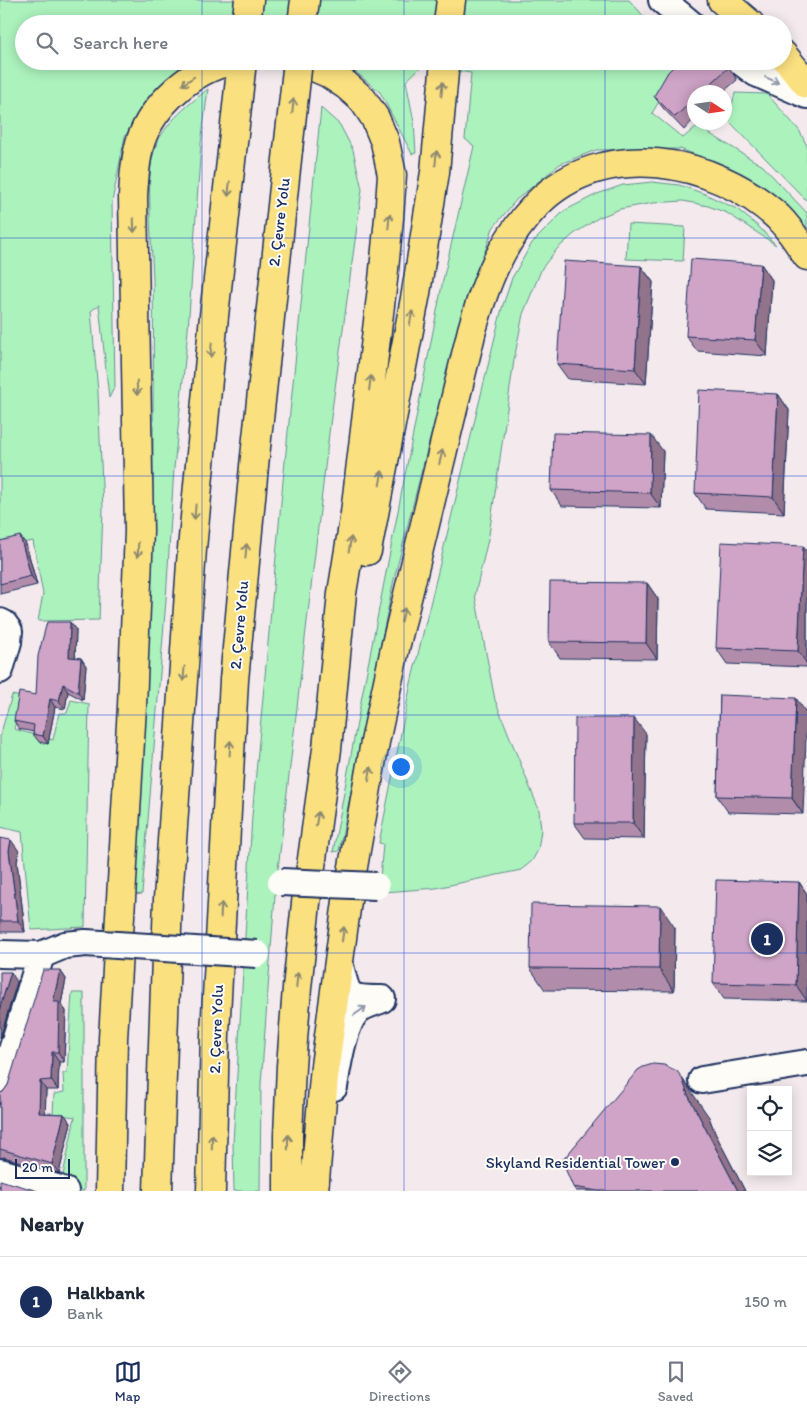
<!DOCTYPE html>
<meta charset="utf-8">
<style>
:root{--surface:#fff;--page:#f2f2f3;--text:#1f2937;--muted:#747a83;--line:#e0e1e3;--accent:#1b2f5e}
body{margin:0;font-family:Itim,sans-serif;background:var(--page);color:var(--text)}
.controls{position:absolute;right:15px;bottom:15px;display:grid;overflow:hidden;border-radius:0px;box-shadow:0 2px 12px #0003}
.controls button{width:45px;height:45px;display:grid;place-items:center;padding:0;border:0;border-bottom:1px solid var(--line);background:var(--surface);color:var(--text);font:25px sans-serif}
.compass{position:absolute;left:687px;top:85px;width:45px;height:45px;border-radius:50%;background:var(--surface);box-shadow:0 2px 12px #0003;rotate:102deg}
.scale{position:absolute;left:15px;bottom:12px;width:55px;box-sizing:border-box;padding-left:5px;border:2px solid #1b2f5e;border-top:0;font-size:14px;line-height:18px;white-space:nowrap;color:#1b2f5e;-webkit-text-stroke:4px #fdfcf7;paint-order:stroke}
.you{position:absolute;left:400px;top:766px;width:18px;height:18px;margin:-12px;border:4px solid #fff;border-radius:50%;background:#1a73e8;box-shadow:0 0 0 8px #1a73e833}
.badge{display:grid;place-items:center;width:32px;height:32px;border-radius:50%;background:var(--accent);color:#fff;font-size:16px;font-weight:700}
.pin{position:absolute;translate:-50% -50%;border:2px solid #fff;box-shadow:0 1px 5px #0006}
.list{margin:0;padding:0;list-style:none}
h2{display:flex;justify-content:space-between;align-items:center;height:65px;margin:0;padding:0 20px;font-size:21px}
h2 small{font-size:16px;font-weight:400;color:var(--muted)}
.list li{display:grid;grid-template-columns:32px 1fr auto;gap:15px;align-items:center;box-sizing:border-box;height:90px;padding:0 20px;border-top:1px solid var(--line)}
.list b{display:block;font-size:19px;white-space:nowrap}
.list p{margin:0;font-size:16px;white-space:nowrap;color:var(--muted)}
.list em{font-size:16px;font-style:normal;color:var(--muted)}
.icon{flex:none;width:28px;height:28px;fill:none;stroke:currentColor;stroke-width:2;stroke-linecap:round;stroke-linejoin:round}
.map{position:relative;flex:none;width:807px;height:1191px;overflow:hidden}
.search{position:absolute;background:var(--surface);box-shadow:0 2px 12px #0003;left:15px;right:15px;top:15px;height:55px;display:flex;align-items:center;gap:12px;box-sizing:border-box;padding:0 18px;border-radius:28px;color:var(--muted);font-size:19px}
.sheet{height:155px;background:var(--surface)}
nav{display:flex;justify-content:space-around;align-items:center;box-sizing:border-box;height:70px;border-top:1px solid var(--line);background:var(--surface);font-size:14px;color:var(--muted)}
nav a{display:grid;justify-items:center;gap:2px}
nav .on{color:var(--accent)}
.map>svg:first-child{display:block}
</style>
<div class="map">
<svg width="807" height="1191" viewBox="0 0 807 1191">
<rect width="100%" height="100%" fill="#f4eaed"/>
<filter id="ink" filterUnits="userSpaceOnUse"><feTurbulence type="fractalNoise" baseFrequency=".02" numOctaves="2"/><feDisplacementMap in="SourceGraphic" scale="10" xChannelSelector="R" yChannelSelector="G"/><feConvolveMatrix kernelMatrix="1 2 1 2 8 2 1 2 1" color-interpolation-filters="sRGB"/></filter>
<g filter="url(#ink)">
<path fill="#acf2bd" stroke="#64908e" d="M 0,0 L 629,0 L 651,24 L 24,24 L 24,61 L 197,61 L 170,76 L 151,95 L 125,136 L 112,202 L 115,386 L 109,398 L 99,305 L 91,311 L 98,392 L 103,509 L 99,620 L 38,621 L 43,594 L 33,541 L 0,547 Z
M 342,61 L 684,61 L 652,113 L 683,138 L 697,126 L 763,166 L 807,213 L 807,237 L 752,182 L 718,163 L 680,149 L 596,150 L 560,164 L 516,200 L 493,228 L 467,306 L 427,450 L 394,579 L 339,851 L 333,852 L 361,701 L 443,280 L 474,146 L 465,139 L 471,73 L 422,66 L 406,81 L 414,122 L 416,153 L 412,154 L 380,92 Z
M 208,89 L 201,144 L 188,330 L 174,468 L 166,600 L 142,894 L 134,895 C 143,740 154,584 153,429 C 153,379 154,329 153,279 C 152,258 151,238 150,217 C 150,196 148,175 153,155 C 160,126 187,106 208,89 Z
M 735,93 L 767,94 L 799,130 L 807,146 L 807,201 L 728,120 Z
M 321,108 L 340,125 L 353,150 L 362,189 L 330,425 L 275,895 L 261,1084 L 260,1191 L 234,1191 L 233,1143 L 252,816 L 283,481 Z
M 652,182 L 679,185 L 705,194 L 737,209 L 759,227 L 776,245 L 727,213 L 708,206 L 683,201 L 653,203 L 620,209 L 598,218 L 574,234 L 557,249 L 542,268 L 523,314 L 514,360 L 489,535 L 475,595 L 495,700 L 539,810 L 541,830 L 538,850 L 532,861 L 521,870 L 436,888 L 371,893 L 379,889 L 383,844 L 379,843 L 411,683 L 502,308 L 512,278 L 532,243 L 564,211 L 597,194 L 623,185 Z
M 628,224 L 685,227 L 683,261 L 626,259 Z
M 12,695 L 22,697 L 14,729 L 53,740 L 59,713 L 67,713 L 71,700 L 89,704 L 85,927 L 31,930 L 22,832 L 0,827 L 0,736 Z
M 72,993 L 84,993 L 84,1191 L 77,1191 L 61,1185 L 75,1117 L 53,1114 L 54,1094 L 64,1092 L 63,1073 L 67,1073 Z"/>
<g fill="none" stroke-linecap="round" stroke-linejoin="round">
<defs>
<path id="minor" d="M 662,0 L 691,24
M 740,61 L 756,73 L 807,95
M 0,622 L 4,624 L 9,631 L 8,642 L 0,670
M 0,954 L 41,955 L 65,945 L 86,943
M 702,1080 L 807,1063
M 334,1087 C 337,1068 343,1025 357,1011 C 363,1005 374,1003 382,999 C 344,999 348,996 339,962
M 0,1090 L 41,955
M 0,1172 L 57,1188 L 65,1191"/>
<path id="major" d="M 722,0 L 750,24
M 783,55 L 807,84"/>
<path id="highway" d="M 246,24 L 249,0
M 302,24 L 305,0
M 448,24 L 451,0
M 367,551 L 416,293 L 428,216 L 435,172 L 445,61
M 110,1191 L 113,1039 L 132,706 L 139,531 L 133,197 C 134,178 135,161 140,143 C 152,105 193,68 232,61
M 158,1191 L 168,899 L 192,549 L 214,316 L 242,61
M 211,1191 L 215,1034 L 234,680 L 254,466 L 288,150
M 288,1191 L 288,1136 L 291,1066 L 297,988 L 306,903 L 327,749 L 342,593 L 355,513 L 383,280 L 389,218 L 392,175 L 385,142 L 375,118 L 363,100 L 346,85 L 328,73 L 309,65 L 295,61
M 314,1191 L 325,1066 L 347,901 L 375,742 L 396,644 L 472,330 C 486,281 501,242 537,204 C 603,137 714,158 778,217 C 789,228 799,243 807,256"/>
</defs>
<use href="#minor" stroke="#1b2f5e" stroke-width="30"/>
<use href="#major" stroke="#1b2f5e" stroke-width="31"/>
<use href="#highway" stroke="#1b2f5e" stroke-width="31"/>
<use href="#minor" stroke="#fdfcf7" stroke-width="26"/>
<use href="#major" stroke="#fbe080" stroke-width="28"/>
<use href="#highway" stroke="#fbe080" stroke-width="28"/>
<defs>
<path id="minor-bridge" d="M 281,882 L 376,886
M 86,943 L 257,954"/>
<path id="highway-bridge" d="M 288,150 L 298,61"/>
</defs>
<use href="#minor-bridge" stroke="#1b2f5e" stroke-width="30" stroke-linecap="butt"/>
<use href="#highway-bridge" stroke="#1b2f5e" stroke-width="31" stroke-linecap="butt"/>
<use href="#minor-bridge" stroke="#fdfcf7" stroke-width="26"/>
<use href="#highway-bridge" stroke="#fbe080" stroke-width="28"/>
</g>
<path fill="#b28dab" stroke="#1b2f5e" d="M 729,67 L 737,80 L 723,92 L 694,92 L 694,119 L 684,130 L 663,108 L 654,96 Z
M 761,264 L 772,280 L 767,356 L 697,351 L 686,336 Z
M 641,266 L 653,282 L 646,384 L 568,379 L 557,364 Z
M 778,394 L 789,410 L 784,513 L 706,509 L 695,493 Z
M 663,451 L 661,508 L 562,506 L 551,490 Z
M 0,541 L 26,544 L 37,585 L 0,594 Z
M 807,552 L 807,667 L 727,664 L 716,648 Z
M 647,583 L 658,599 L 657,659 L 560,658 L 549,642 Z
M 76,630 L 75,657 L 81,658 L 86,666 L 83,700 L 68,692 L 65,709 L 55,707 L 48,744 L 39,742 L 33,734 L 34,732 L 19,729 L 14,721 L 36,695 Z
M 720,695 L 803,814 L 728,812 L 717,796 Z
M 646,734 L 644,839 L 585,838 L 574,823 Z
M 0,838 L 19,851 L 17,862 L 25,932 L 0,932 Z
M 799,882 L 807,894 L 807,1001 L 724,999 L 713,983 Z
M 675,928 L 674,991 L 545,990 L 530,968 Z
M 60,970 L 66,979 L 61,1004 L 66,1011 L 64,1062 L 59,1062 L 58,1090 L 46,1090 L 45,1113 L 64,1114 L 71,1123 L 59,1173 L 4,1157 L 0,1158 L 0,1093 L 3,1092 L 8,1085 Z
M 709,1117 L 715,1133 L 745,1191 L 576,1191 L 573,1187 Z"/>
<path fill="#91738b" stroke="#1b2f5e" d="M 761,264 L 772,280 L 767,356 L 755,340 Z
M 641,266 L 653,282 L 646,384 L 635,369 Z
M 778,394 L 789,410 L 784,513 L 773,497 Z
M 651,435 L 663,451 L 661,508 L 650,493 Z
M 20,536 L 26,544 L 37,585 L 31,576 Z
M 803,546 L 807,552 L 807,664 L 798,651 Z
M 647,583 L 658,599 L 657,659 L 646,643 Z
M 70,622 L 76,630 L 75,665 L 69,657 Z
M 81,658 L 86,666 L 83,700 L 78,692 Z
M 63,684 L 68,692 L 65,709 L 59,701 Z
M 796,698 L 807,714 L 803,814 L 792,798 Z
M 50,699 L 55,707 L 48,744 L 43,736 Z
M 634,718 L 646,734 L 644,839 L 633,823 Z
M 11,840 L 19,851 L 17,862 L 25,932 L 18,921 L 9,851 Z
M 799,882 L 807,894 L 807,1001 L 796,985 Z
M 660,906 L 675,928 L 674,991 L 659,969 Z
M 60,970 L 66,979 L 61,1004 L 66,1011 L 64,1062 L 58,1052 L 53,1002 Z
M 11,972 L 17,982 L 0,1038 L 0,1007 Z
M 52,1052 L 59,1062 L 58,1090 L 51,1080 Z
M 682,1078 L 709,1117 L 715,1133 L 745,1191 L 738,1191 L 688,1095 Z
M 40,1081 L 46,1090 L 45,1122 L 39,1113 Z
M 64,1114 L 71,1123 L 59,1173 L 52,1164 Z"/>
<path fill="#cfa4c7" stroke="#1b2f5e" d="M 679,61 L 723,61 L 729,67 L 702,92 L 694,92 L 694,99 L 675,117 L 654,96 L 668,72 Z
M 691,259 L 761,264 L 755,340 L 686,336 Z
M 564,261 L 641,266 L 635,369 L 557,364 Z
M 699,390 L 778,394 L 773,497 L 695,493 Z
M 553,433 L 651,435 L 650,493 L 551,490 Z
M 20,536 L 31,576 L 0,584 L 0,541 Z
M 721,542 L 803,546 L 798,651 L 716,648 Z
M 550,582 L 647,583 L 646,643 L 549,642 Z
M 47,622 L 70,622 L 69,657 L 81,658 L 78,692 L 63,684 L 59,701 L 50,699 L 43,736 L 33,734 L 34,725 L 14,721 L 19,692 L 36,695 L 38,656 Z
M 720,695 L 796,698 L 792,798 L 717,796 Z
M 575,718 L 634,718 L 633,823 L 574,823 Z
M 0,838 L 11,840 L 9,851 L 18,921 L 0,921 Z
M 716,880 L 799,882 L 796,985 L 713,983 Z
M 531,904 L 660,906 L 659,969 L 530,968 Z
M 43,970 L 60,970 L 53,1002 L 59,1002 L 58,1052 L 52,1052 L 51,1080 L 40,1081 L 39,1113 L 64,1114 L 52,1164 L 0,1149 L 0,1093 L 3,1092 L 8,1085 Z
M 0,972 L 11,972 L 0,1007 Z
M 653,1064 L 664,1065 L 677,1071 L 682,1078 L 688,1095 L 738,1191 L 598,1191 L 573,1187 L 562,1161 L 638,1070 L 643,1067 Z
M 0,1180 L 38,1191 L 0,1191 Z"/>
<defs><path id="oneway-shaft" d="M-6 0H5M1.5-3L5.5 0L1.5 3" fill="none" stroke-width="1.6" stroke-linecap="round" stroke-linejoin="round" transform="scale(1.25)"/></defs>
<g stroke="#8c96aa">
<use href="#oneway-shaft" transform="translate(772 80) rotate(23)"/>
<use href="#oneway-shaft" transform="translate(360 1011) rotate(-35)"/>
</g>
<g stroke="#8b886f">
<use href="#oneway-shaft" transform="translate(188 81) rotate(145)"/>
<use href="#oneway-shaft" transform="translate(442 89) rotate(-84)"/>
<use href="#oneway-shaft" transform="translate(293 106) rotate(-84)"/>
<use href="#oneway-shaft" transform="translate(436 158) rotate(-85)"/>
<use href="#oneway-shaft" transform="translate(229 189) rotate(96)"/>
<use href="#oneway-shaft" transform="translate(389 221) rotate(-85)"/>
<use href="#oneway-shaft" transform="translate(134 225) rotate(88)"/>
<use href="#oneway-shaft" transform="translate(411 318) rotate(-79)"/>
<use href="#oneway-shaft" transform="translate(211 350) rotate(96)"/>
<use href="#oneway-shaft" transform="translate(370 383) rotate(-83)"/>
<use href="#oneway-shaft" transform="translate(137 388) rotate(89)"/>
<use href="#oneway-shaft" transform="translate(441 457) rotate(-76)"/>
<use href="#oneway-shaft" transform="translate(381 478) rotate(-80)"/>
<use href="#oneway-shaft" transform="translate(195 512) rotate(95)"/>
<use href="#oneway-shaft" transform="translate(350 544) rotate(-81)"/>
<use href="#oneway-shaft" transform="translate(138 550) rotate(92)"/>
<use href="#oneway-shaft" transform="translate(246 551) rotate(-85)"/>
<use href="#oneway-shaft" transform="translate(403 615) rotate(-77)"/>
<use href="#oneway-shaft" transform="translate(184 674) rotate(94)"/>
<use href="#oneway-shaft" transform="translate(230 748) rotate(-87)"/>
<use href="#oneway-shaft" transform="translate(370 774) rotate(-80)"/>
<use href="#oneway-shaft" transform="translate(317 819) rotate(-82)"/>
<use href="#oneway-shaft" transform="translate(221 910) rotate(-87)"/>
<use href="#oneway-shaft" transform="translate(343 934) rotate(-82)"/>
<use href="#oneway-shaft" transform="translate(297 980) rotate(-84)"/>
<use href="#oneway-shaft" transform="translate(212 1142) rotate(-89)"/>
<use href="#oneway-shaft" transform="translate(288 1142) rotate(-89)"/>
</g>
</g>
<path fill="none" stroke="#1d4ed8" stroke-width="1" stroke-opacity="0.55" d="M 202,0 L 202,24M 404,0 L 404,24M 605,0 L 605,24M 202,61 L 202,1191M 404,61 L 404,1191M 605,61 L 605,1191M 0,238 L 807,238M 0,476 L 807,476M 0,715 L 807,715M 0,953 L 807,953"/>
<circle fill="#1b2f5e" stroke="#fdfcf7" stroke-width="2" cx="675" cy="1162" r="5"/>
<g text-anchor="middle" dominant-baseline="central" stroke-width="4" stroke-linejoin="round" paint-order="stroke">
<g font-size="16" fill="#1b2f5e" stroke="#fdfcf7">
<text transform="translate(279 222) rotate(-83)">2. Çevre Yolu</text>
<text transform="translate(239 625) rotate(-85)">2. Çevre Yolu</text>
<text transform="translate(216 1029) rotate(-88)">2. Çevre Yolu</text>
</g>
<g font-size="16" fill="#1b2f5e" stroke="#fdfcf7" text-anchor="end">
<text x="665" y="1162">Skyland Residential Tower</text>
</g>
</g>
</svg>
<div class="controls">
<button><svg class="icon" aria-label="locate" viewBox="0 0 24 24"><circle cx="12" cy="12" r="6"/><path d="M12 2v4M12 18v4M2 12h4M18 12h4"/></svg></button>
<button><svg class="icon" aria-label="layers" viewBox="0 0 24 24"><path d="M12 4l9 5-9 5-9-5zM3 14l9 5 9-5"/></svg></button>
</div>
<svg class="compass" viewBox="-18 -18 36 36"><path d="M0-13l5 13h-10z" fill="#e53935"/><path d="M0 13l5-13h-10z" fill="#747a83"/></svg>
<div class="scale">20 m</div>
<div class="you"></div>
<div class="pin badge" style="left:767px;top:939px">1</div>
<div class="search"><svg class="icon" aria-label="search" viewBox="0 0 24 24"><circle cx="10" cy="10" r="6"/><path d="M15 15l6 6"/></svg>Search here</div>
</div>
<section class="sheet">
<h2>Nearby<small></small></h2>
<ul class="list">
<li><span class="badge">1</span><div><b>Halkbank</b><p>Bank</p></div><em>150 m</em></li>
</ul>
</section>
<nav>
<a class="on"><svg class="icon" aria-label="map" viewBox="0 0 24 24"><path d="M3 6l6-2 6 2 6-2v14l-6 2-6-2-6 2zM9 4v14M15 6v14"/></svg>Map</a>
<a><svg class="icon" aria-label="directions" viewBox="0 0 24 24"><path d="M12 3l9 9-9 9-9-9zM9 14v-3h6M13 9l2 2-2 2"/></svg>Directions</a>
<a><svg class="icon" aria-label="saved" viewBox="0 0 24 24"><path d="M7 4h10v16l-5-4-5 4z"/></svg>Saved</a>
</nav>
